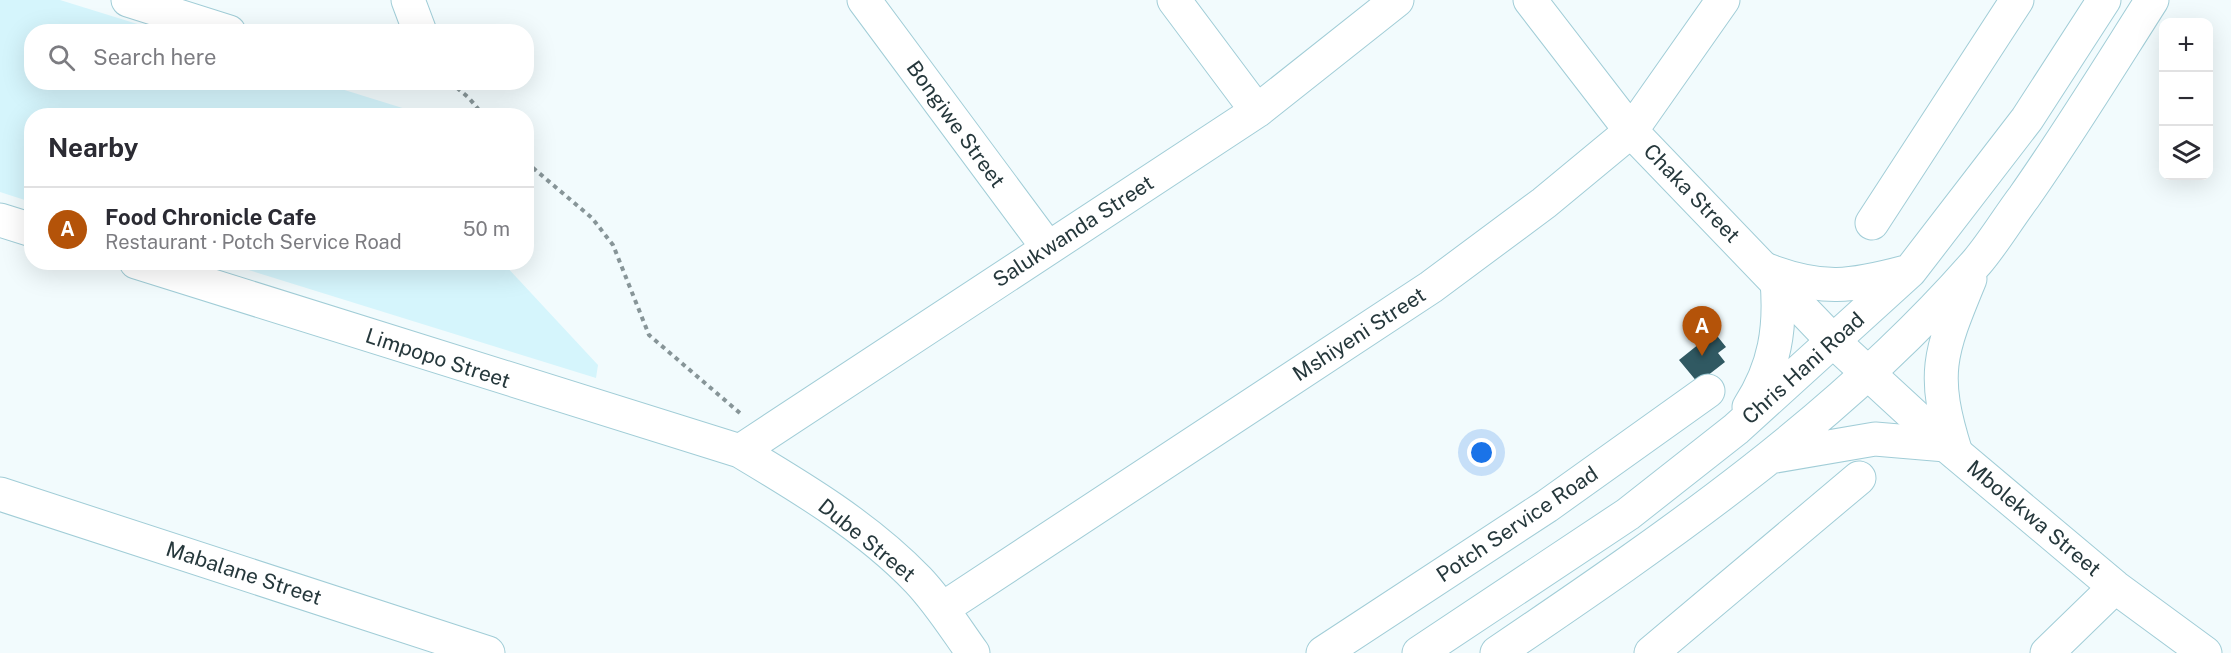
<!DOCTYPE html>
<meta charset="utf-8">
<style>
:root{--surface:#fff;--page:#f7f7f7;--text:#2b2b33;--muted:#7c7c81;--line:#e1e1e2;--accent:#b45309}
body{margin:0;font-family:"Public Sans",sans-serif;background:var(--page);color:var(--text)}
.controls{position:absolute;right:18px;top:18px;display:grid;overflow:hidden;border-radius:12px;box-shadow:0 6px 24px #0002}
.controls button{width:54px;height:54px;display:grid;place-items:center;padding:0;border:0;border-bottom:2px solid var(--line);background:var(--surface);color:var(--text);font:30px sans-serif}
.you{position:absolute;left:1482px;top:453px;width:21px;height:21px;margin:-15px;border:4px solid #fff;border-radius:50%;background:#1a73e8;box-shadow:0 0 0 9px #1a73e833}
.badge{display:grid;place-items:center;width:39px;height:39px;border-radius:50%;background:var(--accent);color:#fff;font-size:20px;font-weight:700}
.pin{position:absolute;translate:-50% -50px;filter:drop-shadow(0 2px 3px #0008)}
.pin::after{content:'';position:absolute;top:32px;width:21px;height:18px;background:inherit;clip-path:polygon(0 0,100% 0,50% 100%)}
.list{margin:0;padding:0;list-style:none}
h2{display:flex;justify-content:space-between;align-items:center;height:78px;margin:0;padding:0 24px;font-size:26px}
h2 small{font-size:20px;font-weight:400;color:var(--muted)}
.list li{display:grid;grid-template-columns:39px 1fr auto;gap:18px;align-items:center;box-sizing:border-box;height:84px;padding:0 24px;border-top:2px solid var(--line)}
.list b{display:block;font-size:22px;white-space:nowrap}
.list p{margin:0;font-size:20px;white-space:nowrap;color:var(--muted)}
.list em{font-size:20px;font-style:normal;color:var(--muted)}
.icon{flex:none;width:33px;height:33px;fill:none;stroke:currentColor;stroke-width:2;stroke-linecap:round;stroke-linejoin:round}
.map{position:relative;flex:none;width:2231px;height:653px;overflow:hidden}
.search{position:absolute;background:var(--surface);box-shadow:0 6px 24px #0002;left:24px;top:24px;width:510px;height:66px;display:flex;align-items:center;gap:15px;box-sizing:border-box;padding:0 21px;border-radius:24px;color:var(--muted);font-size:22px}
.panel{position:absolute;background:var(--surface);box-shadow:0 6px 24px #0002;left:24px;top:108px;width:510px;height:162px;border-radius:24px}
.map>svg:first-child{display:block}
</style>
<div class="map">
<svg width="2231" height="653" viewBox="0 0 2231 653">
<rect width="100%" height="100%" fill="#f2fbfd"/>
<path fill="#d5f5fc" d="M 0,0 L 60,0 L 160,31 L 32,32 L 32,82 L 322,83 L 425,115 L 32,116 L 31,202 L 0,192 Z
M 226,263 L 503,263 L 598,365 L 596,378 Z"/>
<path fill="#305962" d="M 1714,332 L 1726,347 L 1718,353 L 1725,362 L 1698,383 L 1679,360 Z"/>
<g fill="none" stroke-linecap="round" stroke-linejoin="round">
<defs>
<path id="minor" d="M 128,0 L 229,32
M 408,0 L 420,32
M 864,0 L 1048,248
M 1174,0 L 1257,111
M 1530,0 L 1631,131 L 1833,341 L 1946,445 L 2115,587 L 2205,653
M 0,220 L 32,230
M 1872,223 L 2017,0
M 136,262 L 740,451 C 802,488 867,527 918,580 C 939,602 955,628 973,653
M 740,451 L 1257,111 L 1397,0
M 942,609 L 1431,287 L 1544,203 L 1631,131 L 1723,0
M 1323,653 L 1547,506 L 1708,391
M 1651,653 L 1859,478
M 2047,653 L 2115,587"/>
<path id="tertiary" d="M 0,494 L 488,653"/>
<path id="secondary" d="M 1767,270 C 1823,291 1850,287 1906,272
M 1749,407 C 1775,367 1781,328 1777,281
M 1956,453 C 1931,374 1939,354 1970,279
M 1770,457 L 1875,439 L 1946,445
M 1419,653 L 1628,514 L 1736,429 L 1910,271 L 2027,119 L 2104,0
M 1497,653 C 1668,537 1841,418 1977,262 C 1994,242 2008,218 2024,197 C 2069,133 2110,66 2152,0"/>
</defs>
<use href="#minor" stroke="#a1cdd7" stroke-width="35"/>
<use href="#tertiary" stroke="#a1cdd7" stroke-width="35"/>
<use href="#secondary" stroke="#a1cdd7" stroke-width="35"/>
<path stroke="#879598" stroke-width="4" stroke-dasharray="4.5 4.5" stroke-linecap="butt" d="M 450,82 L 469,98 L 484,116
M 526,162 L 592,218 L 613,245 L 649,335 L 741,414"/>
<use href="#minor" stroke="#fff" stroke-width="33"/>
<use href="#tertiary" stroke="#fff" stroke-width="33"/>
<use href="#secondary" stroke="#fff" stroke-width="33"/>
</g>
<g text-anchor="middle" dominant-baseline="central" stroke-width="6" stroke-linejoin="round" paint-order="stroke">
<g font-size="21" fill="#26383c" stroke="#fff">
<text transform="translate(956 124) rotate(54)">Bongiwe Street</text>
<text transform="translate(1692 193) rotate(46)">Chaka Street</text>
<text transform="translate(1073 231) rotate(-33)">Salukwanda Street</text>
<text transform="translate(1359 334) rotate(-33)">Mshiyeni Street</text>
<text transform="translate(438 358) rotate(18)">Limpopo Street</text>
<text transform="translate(1803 368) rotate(-42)">Chris Hani Road</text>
<text transform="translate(2034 518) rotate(40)">Mbolekwa Street</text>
<text transform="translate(1517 524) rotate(-34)">Potch Service Road</text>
<text transform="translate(867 540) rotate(39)">Dube Street</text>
<text transform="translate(244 573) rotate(18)">Mabalane Street</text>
</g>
</g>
</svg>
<div class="controls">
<button>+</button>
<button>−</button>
<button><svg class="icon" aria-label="layers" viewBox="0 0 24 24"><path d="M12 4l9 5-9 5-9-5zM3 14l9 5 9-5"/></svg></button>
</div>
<div class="you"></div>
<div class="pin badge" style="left:1702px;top:356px">A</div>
<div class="search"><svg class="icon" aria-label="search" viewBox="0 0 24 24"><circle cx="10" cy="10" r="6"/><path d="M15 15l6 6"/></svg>Search here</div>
<section class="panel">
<h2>Nearby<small></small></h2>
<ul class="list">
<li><span class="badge">A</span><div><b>Food Chronicle Cafe</b><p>Restaurant · Potch Service Road</p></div><em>50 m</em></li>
</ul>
</section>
</div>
